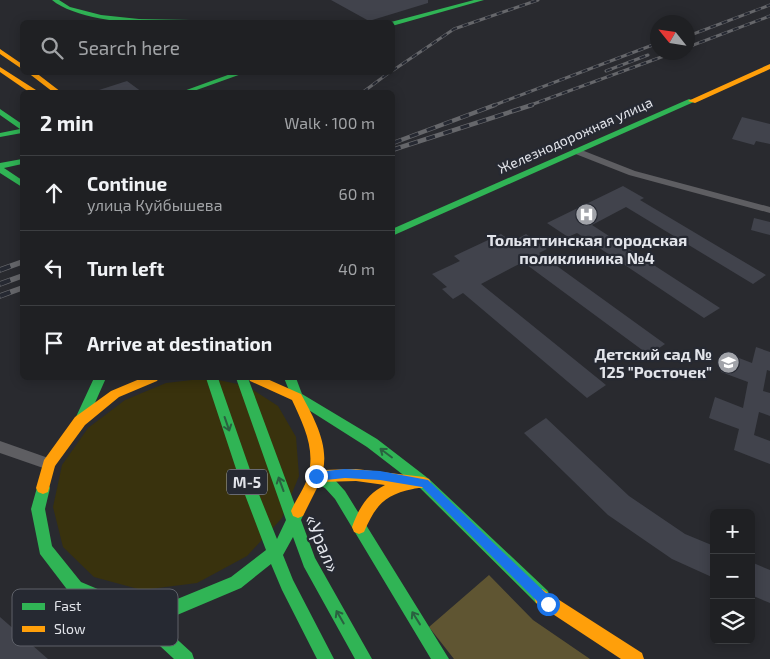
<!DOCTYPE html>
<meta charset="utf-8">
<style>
:root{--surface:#1f2023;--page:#27282b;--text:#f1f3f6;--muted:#a1a3a6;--line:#3c3e41}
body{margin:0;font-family:"Exo 2",sans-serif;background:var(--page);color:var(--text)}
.controls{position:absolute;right:15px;bottom:15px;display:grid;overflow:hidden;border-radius:8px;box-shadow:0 2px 12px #0003}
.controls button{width:45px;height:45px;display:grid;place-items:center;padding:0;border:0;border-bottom:1px solid var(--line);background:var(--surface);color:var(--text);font:25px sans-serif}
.compass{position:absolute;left:650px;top:15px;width:45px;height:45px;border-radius:50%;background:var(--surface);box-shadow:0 2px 12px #0003;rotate:300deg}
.stop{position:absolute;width:15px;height:15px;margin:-11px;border:4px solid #1a73e8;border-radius:50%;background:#fff}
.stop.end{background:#1a73e8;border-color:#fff;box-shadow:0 1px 5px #0008}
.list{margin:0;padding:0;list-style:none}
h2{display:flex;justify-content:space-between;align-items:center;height:65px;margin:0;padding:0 20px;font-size:21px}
h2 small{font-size:16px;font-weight:400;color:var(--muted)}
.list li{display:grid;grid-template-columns:32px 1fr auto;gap:15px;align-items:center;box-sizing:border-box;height:75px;padding:0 20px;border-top:1px solid var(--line)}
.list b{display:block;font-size:19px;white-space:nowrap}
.list p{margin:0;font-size:16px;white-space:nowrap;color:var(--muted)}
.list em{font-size:16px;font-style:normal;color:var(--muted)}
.icon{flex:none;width:28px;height:28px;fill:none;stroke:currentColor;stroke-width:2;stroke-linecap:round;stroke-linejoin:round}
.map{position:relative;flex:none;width:770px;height:659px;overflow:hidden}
.search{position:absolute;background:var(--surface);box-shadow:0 2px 12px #0003;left:20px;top:20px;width:375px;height:55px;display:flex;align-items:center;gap:12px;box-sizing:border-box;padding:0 18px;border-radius:8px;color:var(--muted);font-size:19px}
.panel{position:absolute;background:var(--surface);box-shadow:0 2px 12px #0003;left:20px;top:90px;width:375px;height:290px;border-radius:8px}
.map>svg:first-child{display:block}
</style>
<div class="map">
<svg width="770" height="659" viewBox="0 0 770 659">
<rect width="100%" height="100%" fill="#292a2f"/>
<path fill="#39320d" d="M 209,378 L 247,386 L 278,406 L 296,437 L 299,476 L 282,518 L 247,556 L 197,583 L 142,590 L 94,577 L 63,547 L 53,507 L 62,465 L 88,428 L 125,400 L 166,383 Z"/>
<path fill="#5f5532" d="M 489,575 L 533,620 L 590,659 L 454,659 L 429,627 Z"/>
<path fill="#41434c" d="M 331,0 L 428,0 L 428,3 L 369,21 Z
M 127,81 L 142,92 L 99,92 L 99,90 Z
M 742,117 L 770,124 L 770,144 L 756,141 L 754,145 L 732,139 Z
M 623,186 L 644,198 L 640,200 L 766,275 L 753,284 L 626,207 L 592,225 L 720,308 L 704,318 L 577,233 L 568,237 L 547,223 Z
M 754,218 L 770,222 L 770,235 L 751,230 Z
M 501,234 L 512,242 L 526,234 L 547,249 L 539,253 L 665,344 L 649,355 L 523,262 L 481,284 L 606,385 L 587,398 L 463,293 L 453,299 L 442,289 L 447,287 L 432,274 L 460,261 L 454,256 Z
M 756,347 L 770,352 L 770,371 L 767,370 L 763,391 L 770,393 L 770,416 L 759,412 L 754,435 L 770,441 L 770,464 L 734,450 L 739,429 L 709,418 L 715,397 L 743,408 L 748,382 L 721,372 L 726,353 L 752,363 Z
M 546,418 L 629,496 L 685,534 L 714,546 L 714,578 L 672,559 L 608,515 L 524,433 Z
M 751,562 L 770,570 L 770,603 L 751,595 Z
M 0,617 L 48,659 L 0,659 Z"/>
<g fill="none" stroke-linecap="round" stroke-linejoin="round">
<path fill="#5e5e62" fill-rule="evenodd" d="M 573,149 L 579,149 L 635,171 L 770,207 L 770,213 L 629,175 L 573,153 Z
M 0,441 L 54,460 L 56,464 L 54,468 L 49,470 L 0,453 Z"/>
<path fill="#30b455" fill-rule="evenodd" d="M 52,0 L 59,0 L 70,7 L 101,15 L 139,19 L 190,20 L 193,22 C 158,27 80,23 52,0 Z
M 474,0 L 484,0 L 392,26 L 392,22 L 391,22 Z
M 236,72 L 247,72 L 191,92 L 181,92 Z
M 689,99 L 696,101 L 392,236 L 392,229 Z
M 0,109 L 22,124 L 22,133 L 0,137 L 0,133 L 20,129 L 0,115 Z
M 22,159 L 22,164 L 4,168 L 22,180 L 22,187 L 0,173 L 0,163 Z
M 94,378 L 106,378 L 86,423 L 81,424 L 76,423 L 75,419 Z
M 206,378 L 218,378 L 256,487 L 277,539 L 286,520 L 236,378 L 248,378 L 295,505 L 303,506 L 305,511 L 301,520 L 315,558 L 372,659 L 355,659 L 304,567 L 293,537 L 283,555 L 293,580 L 334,659 L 317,659 L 282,590 L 271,564 L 241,588 L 170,618 L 156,620 L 192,653 L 194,659 L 174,659 L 132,620 L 69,592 L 40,554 L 31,509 L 38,484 L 43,482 L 48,484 L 50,488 L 45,509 L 52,546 L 81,582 L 138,606 L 170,602 L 231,577 L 266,550 L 242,487 Z
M 284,378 L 296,378 L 302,394 L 377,439 L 429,479 L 548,591 L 550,597 L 548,603 L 542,605 L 536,603 L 419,487 L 367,447 L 293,400 Z
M 315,470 L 335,480 L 345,491 L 449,659 L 431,659 L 335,499 L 325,488 L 310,480 L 308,476 L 310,472 Z"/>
<path fill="#ff9f0a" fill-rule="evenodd" d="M 0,49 L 22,64 L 22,69 L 0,54 Z
M 770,64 L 770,69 L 695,103 L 688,101 Z
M 0,67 L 36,90 L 36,92 L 29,92 L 0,72 Z
M 27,72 L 35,72 L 61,92 L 53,92 Z
M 142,378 L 159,378 L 157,381 L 119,397 L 85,425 L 55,466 L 48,492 L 43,494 L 38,492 L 36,488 L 44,460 L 75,417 L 111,391 Z
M 248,378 L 265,378 L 301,394 C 313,416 329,444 323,470 L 356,469 L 424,477 L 429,479 L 431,483 L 429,487 C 423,489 418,487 413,489 C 384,495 376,505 364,532 L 359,534 L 354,532 L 352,527 C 359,508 367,494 385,485 L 356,481 L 320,482 L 303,516 L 298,518 L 293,516 L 291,511 C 296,499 305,488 308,476 C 316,449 303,424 292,400 L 250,381 Z
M 542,589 L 642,653 L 644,659 L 621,659 L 536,603 L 534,597 L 536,591 Z"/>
<defs>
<path id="rail-far2" d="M 688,36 L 770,5
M 688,47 L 770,16
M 392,71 L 454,29 L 538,0
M 606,71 L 648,55
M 363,92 L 390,72
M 492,106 L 658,43
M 528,106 L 675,52"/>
<path id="rail-far1" d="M 393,143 L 495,105
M 392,150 L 532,105"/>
<path id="rail" d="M 0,270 L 22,262
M 0,284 L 22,276
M 0,296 L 22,288"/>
</defs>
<use href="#rail-far2" stroke="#66676b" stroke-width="3"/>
<use href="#rail-far1" stroke="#66676b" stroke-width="4.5"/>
<use href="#rail" stroke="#66676b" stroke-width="5.5"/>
<use href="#rail-far2" stroke="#262932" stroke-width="2" stroke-dasharray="6" stroke-linecap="butt"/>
<use href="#rail-far1" stroke="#262932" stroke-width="3" stroke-dasharray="9" stroke-linecap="butt"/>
<use href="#rail" stroke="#262932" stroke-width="4" stroke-dasharray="11" stroke-linecap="butt"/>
</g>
<defs><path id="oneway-shaft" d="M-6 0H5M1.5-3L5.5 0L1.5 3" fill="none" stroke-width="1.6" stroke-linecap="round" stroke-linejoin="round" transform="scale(1.25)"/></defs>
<g stroke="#2a6140">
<use href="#oneway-shaft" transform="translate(227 424) rotate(71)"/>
<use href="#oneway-shaft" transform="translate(386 453) rotate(-143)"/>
<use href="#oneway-shaft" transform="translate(281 484) rotate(-110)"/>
<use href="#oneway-shaft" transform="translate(340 617) rotate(-120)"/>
<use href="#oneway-shaft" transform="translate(416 618) rotate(-122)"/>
</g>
<path fill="#1a73e8" d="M 345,469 L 380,471 L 428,480 L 552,599 L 552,608 L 544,608 L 422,487 L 380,480 L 345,478 L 316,481 L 311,476 L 316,472 Z"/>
<defs>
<symbol id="hospital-disc" viewBox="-11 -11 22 22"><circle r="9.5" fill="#a1a3a9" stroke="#262932"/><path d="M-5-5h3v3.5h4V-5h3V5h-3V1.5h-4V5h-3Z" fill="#fff"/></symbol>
<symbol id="school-disc" viewBox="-11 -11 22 22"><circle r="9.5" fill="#a1a3a9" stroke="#262932"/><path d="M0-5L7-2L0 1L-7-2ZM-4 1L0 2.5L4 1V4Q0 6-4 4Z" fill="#fff"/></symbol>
</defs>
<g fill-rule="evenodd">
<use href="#hospital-disc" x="574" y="202" width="25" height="25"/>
<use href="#school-disc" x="716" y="350" width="25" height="25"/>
</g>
<g text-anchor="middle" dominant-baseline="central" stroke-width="4.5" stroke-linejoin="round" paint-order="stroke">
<g font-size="14" fill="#e2e4ea" stroke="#262932">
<text transform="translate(575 135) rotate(-24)">Железнодорожная улица</text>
</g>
<rect fill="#262932" stroke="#aaacb3" stroke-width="1" x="227" y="469.5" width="40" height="25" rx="4"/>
<g font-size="15" font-weight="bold" fill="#e2e4ea">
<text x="247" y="482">М-5</text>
</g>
<g font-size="16" font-weight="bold" fill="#e2e4ea" stroke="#262932">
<text x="587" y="239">Тольяттинская городская<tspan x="587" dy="18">поликлиника №4</tspan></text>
<text x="712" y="353" text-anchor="end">Детский сад №<tspan x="712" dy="18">125 "Росточек"</tspan></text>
</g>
<g font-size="19" fill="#e2e4ea" stroke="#262932">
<text transform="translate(323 543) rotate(67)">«Урал»</text>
</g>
</g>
<rect x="12" y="589" width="166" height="57" rx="8" fill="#262932" stroke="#5e6169" stroke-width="1"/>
<rect x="22" y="603" width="23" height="7" fill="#30b455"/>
<rect x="22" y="626" width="23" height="6" fill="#ff9f0a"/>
<g font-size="14" fill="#e2e4ea">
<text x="54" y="611">Fast</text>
<text x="54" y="634">Slow</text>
</g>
</svg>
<div class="controls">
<button>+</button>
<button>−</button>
<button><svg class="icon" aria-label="layers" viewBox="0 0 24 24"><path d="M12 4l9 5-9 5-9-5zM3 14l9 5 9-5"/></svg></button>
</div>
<svg class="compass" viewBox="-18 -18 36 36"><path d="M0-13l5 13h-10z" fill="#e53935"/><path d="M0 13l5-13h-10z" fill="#a1a3a6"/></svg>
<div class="stop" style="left:548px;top:604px"></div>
<div class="stop end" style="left:316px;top:476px"></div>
<div class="search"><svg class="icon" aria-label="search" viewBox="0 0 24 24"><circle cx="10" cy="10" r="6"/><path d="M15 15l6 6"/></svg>Search here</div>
<section class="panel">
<h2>2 min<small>Walk · 100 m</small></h2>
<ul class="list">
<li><svg class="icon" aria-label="ahead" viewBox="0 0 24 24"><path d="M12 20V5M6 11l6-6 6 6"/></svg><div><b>Continue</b><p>улица Куйбышева</p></div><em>60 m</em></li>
<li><svg class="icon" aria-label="left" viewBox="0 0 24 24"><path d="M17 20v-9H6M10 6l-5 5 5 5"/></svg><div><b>Turn left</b></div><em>40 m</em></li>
<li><svg class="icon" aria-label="arrive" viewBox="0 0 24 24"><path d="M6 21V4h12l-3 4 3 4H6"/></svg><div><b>Arrive at destination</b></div></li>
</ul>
</section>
</div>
